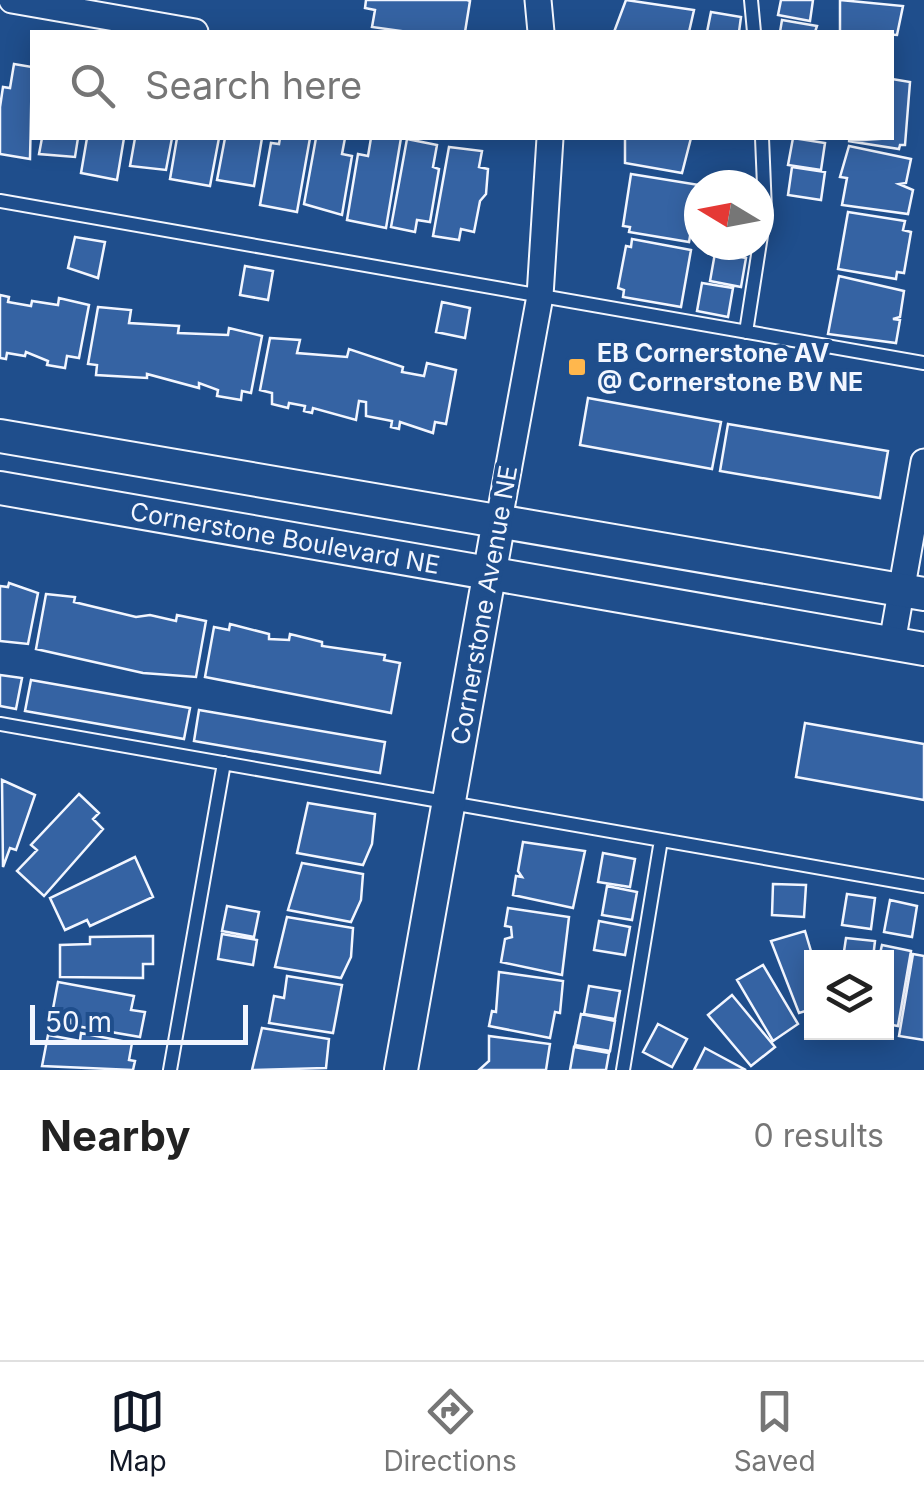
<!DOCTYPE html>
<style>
:root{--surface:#fff;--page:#f2f2f2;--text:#222;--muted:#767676;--line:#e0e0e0;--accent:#111827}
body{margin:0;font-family:Inter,sans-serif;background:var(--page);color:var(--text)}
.controls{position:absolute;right:30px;bottom:30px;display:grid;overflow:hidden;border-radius:0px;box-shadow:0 5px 25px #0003}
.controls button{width:90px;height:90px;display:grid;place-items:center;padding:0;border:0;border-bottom:2px solid var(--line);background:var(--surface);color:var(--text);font:50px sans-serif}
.compass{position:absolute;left:684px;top:170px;width:90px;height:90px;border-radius:50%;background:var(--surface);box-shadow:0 5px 25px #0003;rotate:280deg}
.scale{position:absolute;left:30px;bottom:25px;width:218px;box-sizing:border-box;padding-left:10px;border:5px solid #f2f6ff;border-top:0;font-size:28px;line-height:35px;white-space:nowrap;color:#f2f6ff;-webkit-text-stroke:8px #1f4e8c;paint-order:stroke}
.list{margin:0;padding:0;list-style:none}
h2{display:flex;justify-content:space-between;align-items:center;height:130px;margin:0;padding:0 40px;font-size:42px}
h2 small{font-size:32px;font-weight:400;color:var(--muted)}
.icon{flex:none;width:55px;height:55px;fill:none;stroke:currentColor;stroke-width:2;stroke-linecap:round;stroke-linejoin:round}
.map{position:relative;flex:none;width:924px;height:1070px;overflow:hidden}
.search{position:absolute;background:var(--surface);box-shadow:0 5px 25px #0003;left:30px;right:30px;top:30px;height:110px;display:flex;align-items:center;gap:25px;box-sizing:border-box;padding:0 35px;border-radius:0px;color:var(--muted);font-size:38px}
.sheet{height:290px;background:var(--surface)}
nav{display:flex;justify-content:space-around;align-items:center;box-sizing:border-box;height:140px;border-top:2px solid var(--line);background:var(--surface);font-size:28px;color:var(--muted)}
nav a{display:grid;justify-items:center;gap:5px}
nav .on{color:var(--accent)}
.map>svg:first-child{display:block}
</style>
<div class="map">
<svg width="924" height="1070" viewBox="0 0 924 1070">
<rect width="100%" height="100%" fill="#1f4e8c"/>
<path fill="#3563a3" stroke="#f2f6ff" stroke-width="2.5" d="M 366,0 L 467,0 L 470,1 L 465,32 L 408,32 L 372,27 L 375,10 L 365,8 Z
M 626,0 L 694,10 L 689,32 L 614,32 Z
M 781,0 L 813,0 L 810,21 L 778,15 Z
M 840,0 L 903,6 L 897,35 L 840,31 Z
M 711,12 L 741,17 L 739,32 L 707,32 Z
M 782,20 L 817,26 L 815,32 L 780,32 Z
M 14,64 L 32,67 L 30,159 L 0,154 L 0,107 L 3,87 L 10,88 Z
M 892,79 L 910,82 L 905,145 L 900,145 L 899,149 L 848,141 L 892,138 Z
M 42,138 L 78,138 L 75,157 L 39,154 Z
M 87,138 L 124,138 L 117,180 L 81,173 Z
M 135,138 L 172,138 L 166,170 L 130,166 Z
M 177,138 L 219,138 L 210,186 L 170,179 Z
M 225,138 L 262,138 L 254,186 L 217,180 Z
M 280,138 L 310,138 L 297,212 L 260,205 L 271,143 L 279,144 Z
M 316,138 L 345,138 L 342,154 L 352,156 L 342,215 L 304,204 Z
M 371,138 L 401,138 L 386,228 L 347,220 L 358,154 L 368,156 Z
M 625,138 L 691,138 L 682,173 L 625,163 Z
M 793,138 L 825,143 L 821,170 L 788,165 Z
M 407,139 L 437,145 L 433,167 L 439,169 L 430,222 L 417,220 L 415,232 L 391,227 Z
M 849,146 L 911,159 L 906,183 L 899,184 L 913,190 L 908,214 L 842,205 L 847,178 L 840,177 Z
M 449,147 L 482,151 L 479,167 L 488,169 L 486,194 L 480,201 L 474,232 L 461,229 L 459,240 L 433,236 Z
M 792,167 L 825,172 L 821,200 L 788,195 Z
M 631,174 L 699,185 L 689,242 L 629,232 L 630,227 L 623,226 Z
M 848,212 L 905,221 L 903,230 L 911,232 L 904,273 L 897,272 L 896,279 L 838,269 Z
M 75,237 L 105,242 L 98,278 L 68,268 Z
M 632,239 L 691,250 L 681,307 L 623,297 L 624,290 L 618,288 L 626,246 L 631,247 Z
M 715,253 L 746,258 L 741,287 L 710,281 Z
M 245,266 L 273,271 L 268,300 L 240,295 Z
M 839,276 L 904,291 L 900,317 L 893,319 L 900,320 L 896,343 L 828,334 Z
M 702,283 L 733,288 L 728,317 L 697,311 Z
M 0,295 L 9,297 L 8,302 L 31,306 L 32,301 L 58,305 L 59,298 L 89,305 L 79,358 L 67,356 L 65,368 L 47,365 L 48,361 L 26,352 L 25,356 L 7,353 L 6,359 L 0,358 Z
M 442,302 L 470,308 L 465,338 L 436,332 Z
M 98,307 L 131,310 L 129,323 L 179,326 L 178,333 L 228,335 L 229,328 L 262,336 L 251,393 L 242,391 L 241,400 L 217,396 L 218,390 L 199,383 L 199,388 L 147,374 L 147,378 L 96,375 L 97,365 L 88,364 Z
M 270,338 L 300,340 L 297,353 L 347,357 L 349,349 L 403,367 L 402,372 L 424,376 L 427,363 L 456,370 L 446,424 L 435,422 L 433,433 L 400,422 L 399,429 L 391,427 L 392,421 L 366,416 L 366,402 L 359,401 L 356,420 L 313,408 L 312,413 L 304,411 L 305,406 L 289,403 L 288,408 L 272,404 L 272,393 L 260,390 Z
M 588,398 L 721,422 L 712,469 L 580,445 Z
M 728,424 L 888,451 L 880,498 L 720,471 Z
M 9,583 L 38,593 L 28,644 L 0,641 L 0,586 L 8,587 Z
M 46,594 L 75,597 L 74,602 L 136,617 L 150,615 L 176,621 L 177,615 L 206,621 L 196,677 L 143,673 L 36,649 Z
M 230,624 L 269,634 L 269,639 L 289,640 L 290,634 L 322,642 L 322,646 L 385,655 L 384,660 L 400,663 L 391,713 L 205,677 L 214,627 L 229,630 Z
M 0,675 L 22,678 L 16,709 L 0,706 Z
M 31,680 L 190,708 L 184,739 L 25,711 Z
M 199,710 L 385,742 L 380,773 L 194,741 Z
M 805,723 L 924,744 L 924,800 L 796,777 Z
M 2,780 L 35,795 L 16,850 L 10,848 L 3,867 Z
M 79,794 L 99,813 L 93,819 L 103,829 L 44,896 L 17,871 L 37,850 L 31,845 Z
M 308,803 L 375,814 L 372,844 L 363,865 L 297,853 Z
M 523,842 L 585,851 L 573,908 L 513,895 L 516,876 L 522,877 L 518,871 Z
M 603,853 L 635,859 L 630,887 L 598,882 Z
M 135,857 L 153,897 L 90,926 L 87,920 L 65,930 L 50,898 Z
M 302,863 L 363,874 L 361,900 L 351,922 L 288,910 Z
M 773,884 L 806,885 L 804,917 L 772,915 Z
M 607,886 L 637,892 L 632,920 L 602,915 Z
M 847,894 L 875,898 L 871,929 L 842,925 Z
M 890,900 L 917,906 L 912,937 L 884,932 Z
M 227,906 L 259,912 L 254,937 L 222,931 Z
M 508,908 L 569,917 L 562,975 L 501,962 L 505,939 L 512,937 L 511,927 L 505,926 Z
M 287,917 L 353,928 L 351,957 L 341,978 L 275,967 Z
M 599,921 L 630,927 L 625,955 L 594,950 Z
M 805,931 L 813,958 L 812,1009 L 799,1013 L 771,941 Z
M 222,934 L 257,940 L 253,965 L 218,959 Z
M 153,936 L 153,964 L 143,964 L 143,978 L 60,977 L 60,945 L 90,944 L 90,937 Z
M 846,938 L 875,941 L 873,958 L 843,958 Z
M 882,945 L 911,951 L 898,1026 L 886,1024 L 886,958 L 879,958 Z
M 913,954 L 924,956 L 924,1040 L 899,1036 Z
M 763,965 L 798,1024 L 773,1041 L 737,980 Z
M 499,972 L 563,981 L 560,1013 L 555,1012 L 550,1038 L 489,1026 L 492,1011 L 496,1012 Z
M 287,976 L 342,985 L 333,1033 L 269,1023 L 274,996 L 284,998 Z
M 58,982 L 134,996 L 131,1010 L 145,1012 L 140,1037 L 76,1026 L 70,1023 L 71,1018 L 52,1014 Z
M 589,986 L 620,991 L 615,1019 L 584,1014 Z
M 732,995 L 775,1047 L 751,1066 L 708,1015 Z
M 581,1014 L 615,1021 L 610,1051 L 575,1045 Z
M 658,1024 L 687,1039 L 672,1067 L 643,1052 Z
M 262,1028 L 329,1039 L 326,1068 L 252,1070 Z
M 81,1033 L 132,1043 L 129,1060 L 135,1061 L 133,1070 L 42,1066 L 48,1035 L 80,1041 Z
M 489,1036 L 550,1044 L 546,1070 L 479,1070 L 489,1061 Z
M 574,1047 L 609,1053 L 606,1070 L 570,1070 Z
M 705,1048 L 746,1070 L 694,1070 Z"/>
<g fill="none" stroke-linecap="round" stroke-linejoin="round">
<defs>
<path id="service" d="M 751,0 L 754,32
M 0,201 L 924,363
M 746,332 L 765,210 L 762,138
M 0,724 L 924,886
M 170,1070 L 224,763
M 623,1070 L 661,840"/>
<path id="minor" d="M 12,0 L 195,32
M 538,0 L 541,32
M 499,520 L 540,296 L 550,138
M 892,643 L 924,462"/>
<path id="tertiary" d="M 0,436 L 924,594
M 0,488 L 924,649
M 401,1070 L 499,520"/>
</defs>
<use href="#service" stroke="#f2f6ff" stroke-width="16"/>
<use href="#minor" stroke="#f2f6ff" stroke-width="29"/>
<use href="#tertiary" stroke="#f2f6ff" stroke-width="36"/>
<use href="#service" stroke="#1f4e8c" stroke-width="12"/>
<use href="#minor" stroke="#1f4e8c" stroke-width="25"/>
<use href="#tertiary" stroke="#1f4e8c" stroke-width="32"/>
</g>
<rect fill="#ffb74d" stroke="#1f4e8c" stroke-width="4" x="567" y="357" width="20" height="20" rx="5"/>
<g text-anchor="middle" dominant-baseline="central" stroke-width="8" stroke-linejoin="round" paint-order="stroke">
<g font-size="25" font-weight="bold" fill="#f2f6ff" stroke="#1f4e8c" text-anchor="start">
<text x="597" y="353">EB Cornerstone AV<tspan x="597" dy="29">@ Cornerstone BV NE</tspan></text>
</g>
<g font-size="25" fill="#f2f6ff" stroke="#1f4e8c">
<text transform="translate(285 538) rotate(10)">Cornerstone Boulevard NE</text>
<text transform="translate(484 605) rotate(-80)">Cornerstone Avenue NE</text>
</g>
</g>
</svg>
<div class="controls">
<button><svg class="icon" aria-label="layers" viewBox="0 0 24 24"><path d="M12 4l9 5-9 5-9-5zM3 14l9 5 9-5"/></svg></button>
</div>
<svg class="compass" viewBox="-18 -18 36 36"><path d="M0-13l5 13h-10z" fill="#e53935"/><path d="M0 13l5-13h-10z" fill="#767676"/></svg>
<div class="scale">50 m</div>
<div class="search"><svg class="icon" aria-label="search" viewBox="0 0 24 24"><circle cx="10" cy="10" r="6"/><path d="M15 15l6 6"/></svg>Search here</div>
</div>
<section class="sheet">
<h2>Nearby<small>0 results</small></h2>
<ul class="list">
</ul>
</section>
<nav>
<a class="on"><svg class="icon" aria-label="map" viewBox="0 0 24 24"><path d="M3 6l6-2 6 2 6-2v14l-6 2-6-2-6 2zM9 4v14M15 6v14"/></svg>Map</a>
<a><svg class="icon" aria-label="directions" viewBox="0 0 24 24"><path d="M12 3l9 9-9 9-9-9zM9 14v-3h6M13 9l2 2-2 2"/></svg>Directions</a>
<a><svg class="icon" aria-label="saved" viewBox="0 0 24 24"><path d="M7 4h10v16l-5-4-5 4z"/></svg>Saved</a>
</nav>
